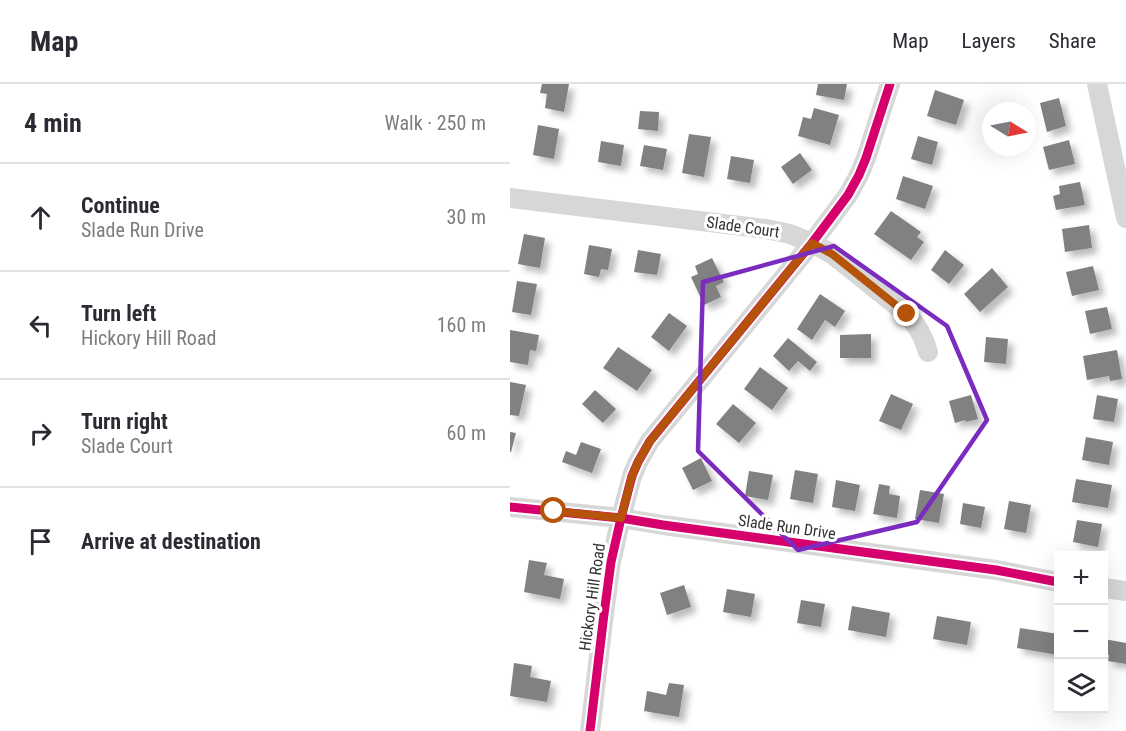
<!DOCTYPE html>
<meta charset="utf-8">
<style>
:root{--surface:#fff;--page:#f2f2f3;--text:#2b2b33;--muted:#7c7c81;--line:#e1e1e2}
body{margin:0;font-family:"Roboto Condensed",sans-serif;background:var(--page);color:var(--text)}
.controls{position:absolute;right:18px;bottom:18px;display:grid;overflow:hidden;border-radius:0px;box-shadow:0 6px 24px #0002}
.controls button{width:54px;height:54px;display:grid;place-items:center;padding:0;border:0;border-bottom:2px solid var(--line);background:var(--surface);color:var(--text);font:30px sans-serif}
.compass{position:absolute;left:472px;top:18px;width:54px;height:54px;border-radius:50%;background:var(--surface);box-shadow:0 6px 24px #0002;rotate:100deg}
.stop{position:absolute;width:18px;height:18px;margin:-14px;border:4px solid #b45309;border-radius:50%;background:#fff}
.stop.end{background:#b45309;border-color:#fff;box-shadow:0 2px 6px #0008}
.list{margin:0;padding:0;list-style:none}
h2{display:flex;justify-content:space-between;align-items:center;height:78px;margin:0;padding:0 24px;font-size:26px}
h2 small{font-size:20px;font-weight:400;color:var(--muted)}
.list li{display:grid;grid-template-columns:39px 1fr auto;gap:18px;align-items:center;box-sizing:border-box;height:108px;padding:0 24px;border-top:2px solid var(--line)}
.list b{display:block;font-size:22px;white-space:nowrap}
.list p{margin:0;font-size:20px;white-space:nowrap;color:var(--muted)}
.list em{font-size:20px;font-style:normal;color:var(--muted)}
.icon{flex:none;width:33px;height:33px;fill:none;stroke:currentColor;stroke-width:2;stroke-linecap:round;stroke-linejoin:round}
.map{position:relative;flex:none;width:616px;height:647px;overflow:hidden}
header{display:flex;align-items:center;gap:36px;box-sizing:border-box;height:84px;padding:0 30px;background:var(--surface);border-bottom:2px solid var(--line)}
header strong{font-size:28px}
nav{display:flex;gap:33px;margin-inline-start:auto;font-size:21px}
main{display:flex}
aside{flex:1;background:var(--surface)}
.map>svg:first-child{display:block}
</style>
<header>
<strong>Map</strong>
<nav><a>Map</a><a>Layers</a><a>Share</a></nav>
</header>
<main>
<aside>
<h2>4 min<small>Walk · 250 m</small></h2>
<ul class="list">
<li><svg class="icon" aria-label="ahead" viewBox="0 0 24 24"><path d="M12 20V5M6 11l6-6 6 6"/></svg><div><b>Continue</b><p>Slade Run Drive</p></div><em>30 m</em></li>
<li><svg class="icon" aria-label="left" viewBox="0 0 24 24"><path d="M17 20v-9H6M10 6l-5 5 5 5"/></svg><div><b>Turn left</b><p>Hickory Hill Road</p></div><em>160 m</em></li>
<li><svg class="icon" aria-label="right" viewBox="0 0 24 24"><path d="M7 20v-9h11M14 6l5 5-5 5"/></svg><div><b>Turn right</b><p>Slade Court</p></div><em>60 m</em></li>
<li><svg class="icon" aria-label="arrive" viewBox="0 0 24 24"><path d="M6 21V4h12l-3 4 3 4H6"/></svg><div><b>Arrive at destination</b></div></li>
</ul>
</aside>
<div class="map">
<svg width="616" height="647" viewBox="0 0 616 647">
<defs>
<filter id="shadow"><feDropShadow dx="5.5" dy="5.5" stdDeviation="3" flood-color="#0004"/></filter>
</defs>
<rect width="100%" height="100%" fill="#fff"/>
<path fill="#818181" filter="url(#shadow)" d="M 32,0 L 59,0 L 54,28 L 35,24 L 37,10 L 30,9 Z
M 308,0 L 337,0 L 334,16 L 306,11 Z
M 425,6 L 454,16 L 446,41 L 417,32 Z
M 549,14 L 556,42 L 537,48 L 530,19 Z
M 304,24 L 329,31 L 320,61 L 288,52 L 293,33 L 301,35 Z
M 130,27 L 149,28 L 148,47 L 128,45 Z
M 28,41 L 49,45 L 44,75 L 23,71 Z
M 179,50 L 201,53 L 194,93 L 172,89 Z
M 408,52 L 428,58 L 422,81 L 401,75 Z
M 559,56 L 565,80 L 539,86 L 533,63 Z
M 91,57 L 114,61 L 111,82 L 88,78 Z
M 134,61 L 157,65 L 153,86 L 130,82 Z
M 290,69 L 302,86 L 283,100 L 271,83 Z
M 221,72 L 244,76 L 240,99 L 217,95 Z
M 393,92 L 423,102 L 415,125 L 386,115 Z
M 570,98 L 575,121 L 546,126 L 543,112 L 550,110 L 549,102 Z
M 381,127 L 411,148 L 407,153 L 414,158 L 401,176 L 364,150 Z
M 579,141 L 582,164 L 555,168 L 552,145 Z
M 14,150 L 35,154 L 30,184 L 8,180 Z
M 79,161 L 102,165 L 98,186 L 91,185 L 89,193 L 74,190 Z
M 128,166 L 151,170 L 147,191 L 124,188 Z
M 435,166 L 454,181 L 439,200 L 421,186 Z
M 202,174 L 214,198 L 206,202 L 211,213 L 194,221 L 181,193 L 188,190 L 185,182 Z
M 583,182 L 589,206 L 562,212 L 556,188 Z
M 482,184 L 498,203 L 470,228 L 454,210 Z
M 7,197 L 27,200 L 21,231 L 2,228 Z
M 310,210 L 335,227 L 325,243 L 315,236 L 302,256 L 287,245 Z
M 597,223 L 602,245 L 580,250 L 575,227 Z
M 159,229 L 177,242 L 159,267 L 141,253 Z
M 0,246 L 29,251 L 26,267 L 20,266 L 18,281 L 0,278 Z
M 361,250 L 361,274 L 330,274 L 330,251 Z
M 476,253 L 498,255 L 496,280 L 474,278 Z
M 278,254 L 307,278 L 300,287 L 288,277 L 279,287 L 263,272 Z
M 108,263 L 142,286 L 127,307 L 93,284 Z
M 607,266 L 612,295 L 600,297 L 599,292 L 577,296 L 573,272 Z
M 250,283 L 278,304 L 262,326 L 234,305 Z
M 0,298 L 16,301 L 9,332 L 0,331 Z
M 85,306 L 106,325 L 93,339 L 72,320 Z
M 381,310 L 403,320 L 391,346 L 369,337 Z
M 461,311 L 468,335 L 456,338 L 455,336 L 445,339 L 439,317 Z
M 587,311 L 608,315 L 604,338 L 583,335 Z
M 223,320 L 246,339 L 229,359 L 206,340 Z
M 0,348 L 6,349 L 1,368 L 0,368 Z
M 576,353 L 603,358 L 599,381 L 572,376 Z
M 71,358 L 91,365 L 82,389 L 52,378 L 56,367 L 66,371 Z
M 191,374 L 202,397 L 183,406 L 172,384 Z
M 285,386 L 308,390 L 303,419 L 280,415 Z
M 239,387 L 263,391 L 258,416 L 235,412 Z
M 566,395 L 602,401 L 598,424 L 562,418 Z
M 326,396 L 350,401 L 345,427 L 322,423 Z
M 369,400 L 380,402 L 379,410 L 390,412 L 387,434 L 363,430 Z
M 410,406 L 434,410 L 429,439 L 405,435 Z
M 499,417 L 521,421 L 516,449 L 494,445 Z
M 453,419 L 475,423 L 471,444 L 450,440 Z
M 567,436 L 592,440 L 588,463 L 563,458 Z
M 19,476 L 37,479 L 34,491 L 54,495 L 50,515 L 14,508 Z
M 174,501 L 181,523 L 157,531 L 150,509 Z
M 217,505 L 245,510 L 241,533 L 213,528 Z
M 291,516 L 315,520 L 311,543 L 287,539 Z
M 342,522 L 380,529 L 376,553 L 338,546 Z
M 427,532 L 461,538 L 457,561 L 423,555 Z
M 510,544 L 548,550 L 548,571 L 507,564 Z
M 594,555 L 616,559 L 616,580 L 598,577 L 599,571 L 594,570 Z
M 4,579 L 22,582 L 20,593 L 41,597 L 37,618 L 0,612 Z
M 159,599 L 174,601 L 169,633 L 134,627 L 137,607 L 156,611 Z"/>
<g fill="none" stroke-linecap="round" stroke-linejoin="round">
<path stroke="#d7d7d7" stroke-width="20" d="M 587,0 L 616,134
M 0,114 L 256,145 L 280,150 L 302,159 L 322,170 L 397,230 C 408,242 414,253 418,268
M 0,423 L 111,434 L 153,441 L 486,486 L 548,498
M 594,504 L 616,507
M 80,647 L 94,530 L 101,478 L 111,434 L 122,392 L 128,378 L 140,357 L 302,159 L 338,111 L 349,91 L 356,74 L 380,0"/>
<defs>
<path id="cycleway" d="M 0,423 L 111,434 L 153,441 L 486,486 L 548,498
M 80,647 L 94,530 L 101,478 L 111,434 L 122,392 L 128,378 L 140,357 L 302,159 L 338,111 L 349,91 L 356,74 L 380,0"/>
</defs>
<use href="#cycleway" stroke="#fff" stroke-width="13"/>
<use href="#cycleway" stroke="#d6006c" stroke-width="9"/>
</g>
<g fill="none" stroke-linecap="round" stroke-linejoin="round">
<path stroke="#b45309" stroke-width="8" d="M 44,427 L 111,434 L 122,392 L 128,378 L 140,357 L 302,159 L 322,170 L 397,230"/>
</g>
<path fill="none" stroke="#7b2cbf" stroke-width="4.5" stroke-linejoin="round" d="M 324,162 L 437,242 L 477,336 L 407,438 L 288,466 L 188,367 L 193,198 Z"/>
<g text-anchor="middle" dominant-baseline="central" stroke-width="6" stroke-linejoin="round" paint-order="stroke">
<g font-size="16" fill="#333" stroke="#fff">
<text transform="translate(233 143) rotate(8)">Slade Court</text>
<text transform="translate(277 443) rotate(8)">Slade Run Drive</text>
<text transform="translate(82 513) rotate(-82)">Hickory Hill Road</text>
</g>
</g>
</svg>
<div class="controls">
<button>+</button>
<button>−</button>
<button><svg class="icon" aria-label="layers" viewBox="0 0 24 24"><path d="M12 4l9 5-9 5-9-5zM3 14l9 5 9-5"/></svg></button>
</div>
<svg class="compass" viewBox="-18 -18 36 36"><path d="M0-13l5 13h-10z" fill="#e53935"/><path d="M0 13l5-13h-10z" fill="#7c7c81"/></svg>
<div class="stop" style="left:44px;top:427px"></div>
<div class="stop end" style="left:397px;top:230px"></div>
</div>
</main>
